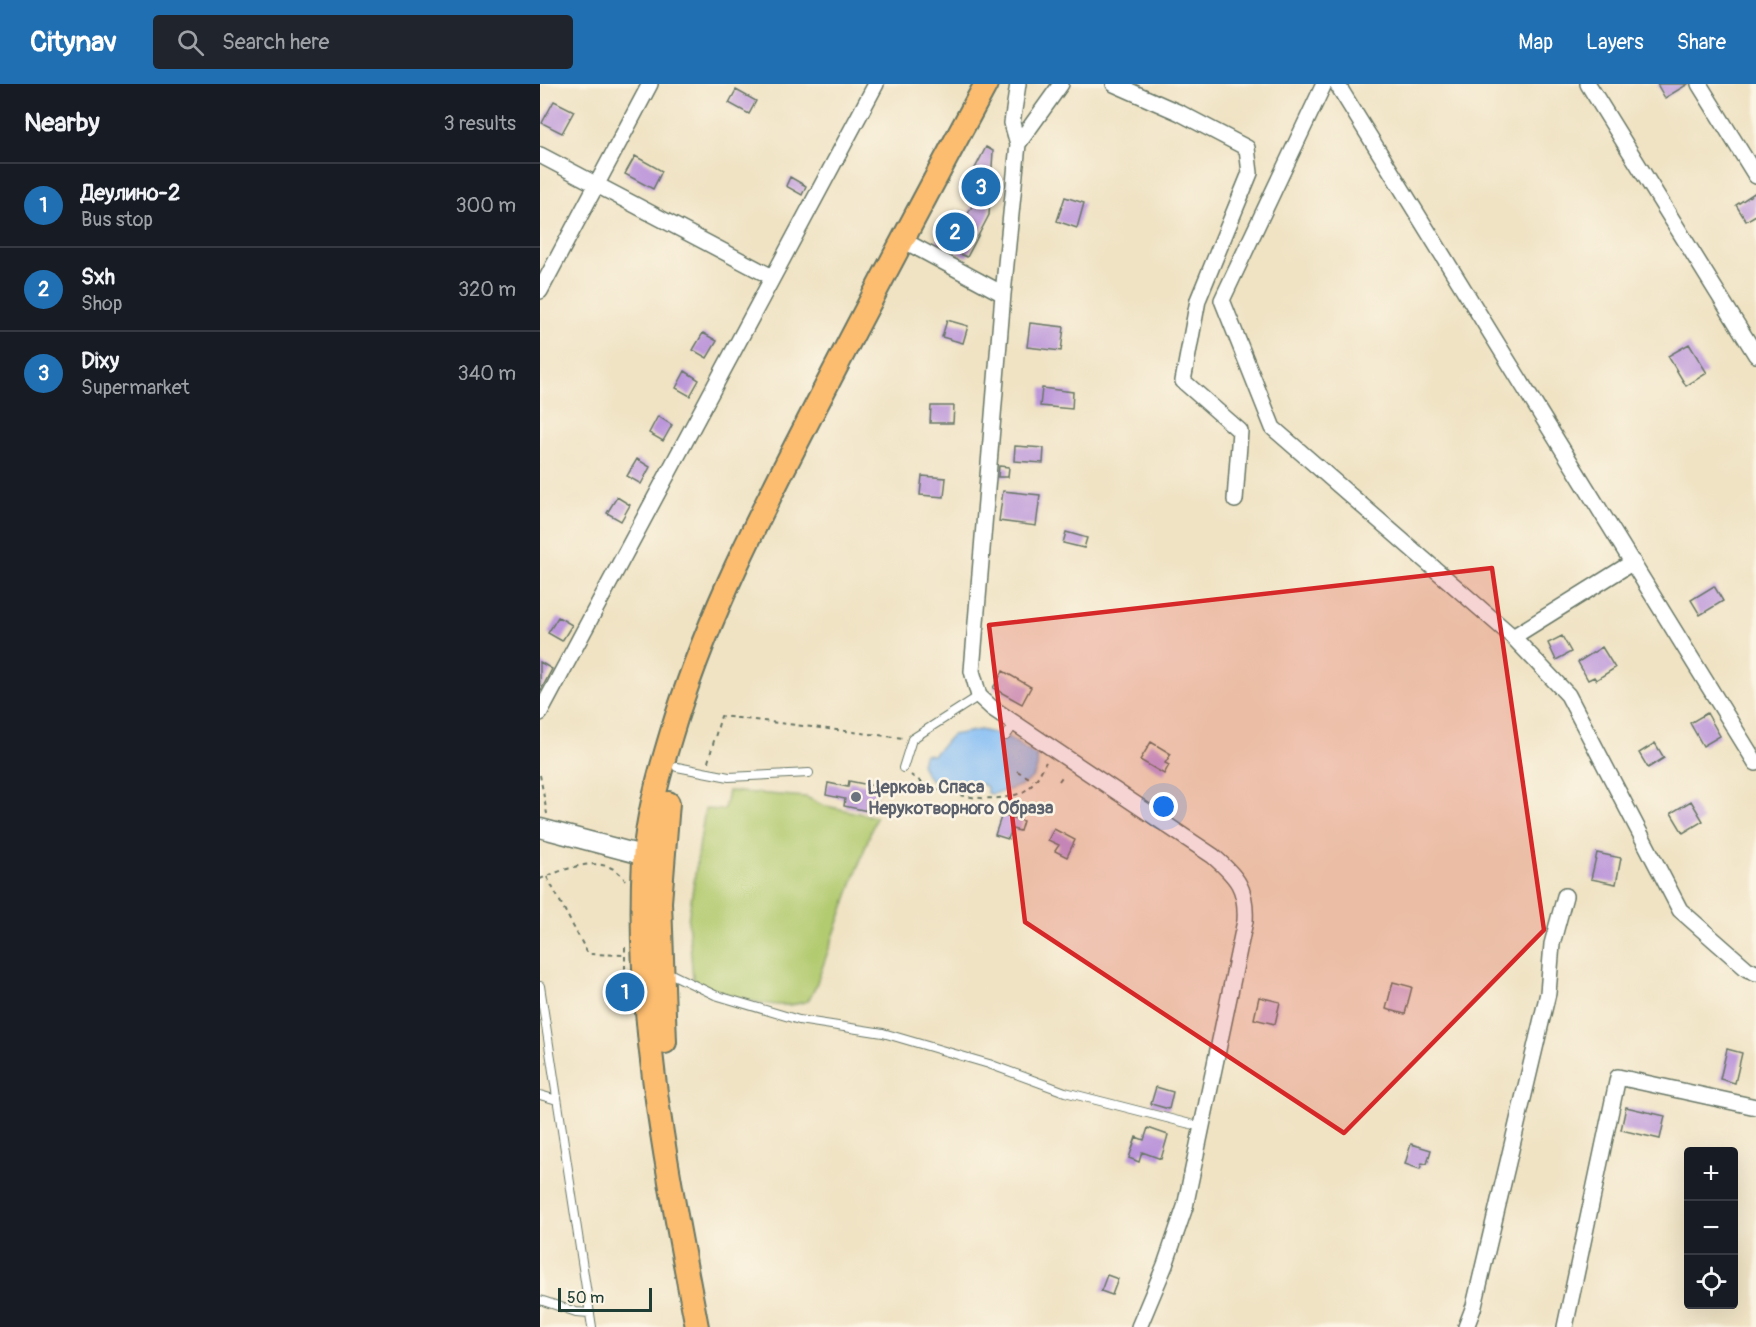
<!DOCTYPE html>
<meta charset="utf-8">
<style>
:root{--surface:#171b24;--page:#20242c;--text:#f1f3f6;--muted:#9ea1a6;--line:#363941;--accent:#1f6fb2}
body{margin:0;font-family:Pangolin,sans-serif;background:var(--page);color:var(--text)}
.controls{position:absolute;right:18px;bottom:18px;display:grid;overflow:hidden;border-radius:6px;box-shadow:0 6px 24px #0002}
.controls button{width:54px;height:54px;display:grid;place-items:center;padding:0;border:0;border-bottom:2px solid var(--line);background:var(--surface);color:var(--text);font:30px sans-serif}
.scale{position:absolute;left:18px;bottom:15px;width:94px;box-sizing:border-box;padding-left:6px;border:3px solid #1f3d34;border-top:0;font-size:16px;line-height:21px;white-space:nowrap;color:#1f3d34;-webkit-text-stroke:4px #fcf5e5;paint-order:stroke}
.you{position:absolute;left:624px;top:723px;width:21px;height:21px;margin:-15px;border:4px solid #fff;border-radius:50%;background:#1a73e8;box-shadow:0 0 0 9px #1a73e833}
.badge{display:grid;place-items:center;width:39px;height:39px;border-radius:50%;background:var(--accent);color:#fff;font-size:20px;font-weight:700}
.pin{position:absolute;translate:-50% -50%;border:3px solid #fff;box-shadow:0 2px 6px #0006}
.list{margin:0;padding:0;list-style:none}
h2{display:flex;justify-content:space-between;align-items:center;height:78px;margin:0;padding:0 24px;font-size:26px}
h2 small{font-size:20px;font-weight:400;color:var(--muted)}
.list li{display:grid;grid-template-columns:39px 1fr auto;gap:18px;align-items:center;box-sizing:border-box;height:84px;padding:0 24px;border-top:2px solid var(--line)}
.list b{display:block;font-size:22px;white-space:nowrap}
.list p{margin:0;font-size:20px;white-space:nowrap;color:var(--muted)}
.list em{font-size:20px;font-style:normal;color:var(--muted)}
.icon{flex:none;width:33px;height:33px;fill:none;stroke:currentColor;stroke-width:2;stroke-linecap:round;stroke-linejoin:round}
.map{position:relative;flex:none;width:1216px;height:1243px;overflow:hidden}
header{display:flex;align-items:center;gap:36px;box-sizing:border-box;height:84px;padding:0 30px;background:var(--accent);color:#fff}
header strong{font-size:28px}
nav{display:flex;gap:33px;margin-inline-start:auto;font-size:21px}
.search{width:420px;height:54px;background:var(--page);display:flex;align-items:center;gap:15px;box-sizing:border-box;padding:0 21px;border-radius:6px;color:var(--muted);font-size:22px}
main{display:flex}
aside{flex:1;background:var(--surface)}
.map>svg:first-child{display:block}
</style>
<header>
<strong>Citynav</strong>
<div class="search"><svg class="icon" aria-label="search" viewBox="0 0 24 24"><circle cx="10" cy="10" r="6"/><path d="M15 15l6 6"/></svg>Search here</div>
<nav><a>Map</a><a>Layers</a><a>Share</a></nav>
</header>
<main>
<aside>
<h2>Nearby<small>3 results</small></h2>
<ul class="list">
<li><span class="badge">1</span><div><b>Деулино-2</b><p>Bus stop</p></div><em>300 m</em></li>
<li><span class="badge">2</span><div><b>Sxh</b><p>Shop</p></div><em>320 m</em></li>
<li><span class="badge">3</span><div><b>Dixy</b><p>Supermarket</p></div><em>340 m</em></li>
</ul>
</aside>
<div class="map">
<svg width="1216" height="1243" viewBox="0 0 1216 1243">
<rect width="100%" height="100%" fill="#fcf5e5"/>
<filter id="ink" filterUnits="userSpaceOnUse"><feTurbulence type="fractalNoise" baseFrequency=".0167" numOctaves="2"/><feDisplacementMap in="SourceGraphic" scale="12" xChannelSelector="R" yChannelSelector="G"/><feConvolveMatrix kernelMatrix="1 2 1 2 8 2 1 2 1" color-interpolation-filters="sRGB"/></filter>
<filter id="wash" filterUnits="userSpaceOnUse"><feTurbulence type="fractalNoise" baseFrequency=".008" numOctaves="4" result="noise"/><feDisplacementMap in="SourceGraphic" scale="24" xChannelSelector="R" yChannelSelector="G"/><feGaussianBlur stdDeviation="1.35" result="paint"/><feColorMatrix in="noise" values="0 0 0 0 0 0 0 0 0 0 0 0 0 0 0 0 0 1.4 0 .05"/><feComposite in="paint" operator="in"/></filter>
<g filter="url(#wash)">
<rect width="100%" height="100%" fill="#f0e3c4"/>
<path fill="#b2ca6f" stroke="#688452" stroke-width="1.5" d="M 188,707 L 266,713 L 282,721 L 336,733 L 275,904 L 268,917 C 234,929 198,912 165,904 L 158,901 L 153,895 L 148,836 L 165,725 L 184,726 Z"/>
<path fill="#84bdf5" stroke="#527d94" stroke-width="1.5" d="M 440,646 L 466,652 L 497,673 C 502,700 471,706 452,710 L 447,709 L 447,703 L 442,700 C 418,705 390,709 381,679 L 385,670 L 393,671 L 412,651 Z"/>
<g id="blocks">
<path fill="#bc96da" d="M 1117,0 L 1148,0 L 1125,14 Z
M 196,6 L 216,17 L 209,30 L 189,19 Z
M 14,17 L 34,27 L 22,49 L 2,39 Z
M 446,63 L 453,67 L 449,131 L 427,173 L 396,160 L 404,140 L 419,147 L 433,120 L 433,106 L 426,102 Z
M 95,72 L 122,87 L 113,105 L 85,90 Z
M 250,93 L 266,102 L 262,111 L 246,102 Z
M 1216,108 L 1216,131 L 1206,137 L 1196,121 Z
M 525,113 L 544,119 L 537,144 L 517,137 Z
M 407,236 L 428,242 L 423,259 L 402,253 Z
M 490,239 L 524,243 L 521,267 L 487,263 Z
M 163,249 L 177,257 L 167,274 L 153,266 Z
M 1149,260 L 1167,289 L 1146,302 L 1128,272 Z
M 145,287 L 159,296 L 150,312 L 136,304 Z
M 502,304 L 533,308 L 532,325 L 500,322 Z
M 391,322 L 414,322 L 413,339 L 390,339 Z
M 118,332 L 132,341 L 123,357 L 109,349 Z
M 475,362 L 504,364 L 503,379 L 474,377 Z
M 97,375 L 110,383 L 101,400 L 87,392 Z
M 459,382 L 469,383 L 468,393 L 458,393 Z
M 382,392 L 406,394 L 404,413 L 380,411 Z
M 463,407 L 500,411 L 496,442 L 459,437 Z
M 77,413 L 90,421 L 81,437 L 67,429 Z
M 526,448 L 547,454 L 544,464 L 523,459 Z
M 1174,502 L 1183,517 L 1160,531 L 1151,516 Z
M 18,533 L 32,541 L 22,557 L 8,549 Z
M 1022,552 L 1031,568 L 1016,576 L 1008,559 Z
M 1062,563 L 1075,584 L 1056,596 L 1054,593 L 1048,596 L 1038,578 Z
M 0,578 L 12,585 L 0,608 Z
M 463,587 L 491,603 L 482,620 L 453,604 Z
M 1167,629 L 1180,652 L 1163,662 L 1150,639 Z
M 611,658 L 631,670 L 625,679 L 629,681 L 624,690 L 600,676 Z
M 1115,659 L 1124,674 L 1108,684 L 1099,669 Z
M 309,697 L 339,703 L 333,728 L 304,722 L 305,715 L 286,711 L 288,699 L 308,703 Z
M 1151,717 L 1163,737 L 1143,749 L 1131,729 Z
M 462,730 L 483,737 L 480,747 L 472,745 L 468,755 L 455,751 Z
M 514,745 L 535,756 L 527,773 L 515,767 L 519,761 L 508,756 Z
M 1057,769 L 1081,774 L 1076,800 L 1051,795 Z
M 853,898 L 872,903 L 865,930 L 846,925 Z
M 719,913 L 740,918 L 735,940 L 714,935 Z
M 1187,965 L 1202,969 L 1195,999 L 1180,995 Z
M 616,1003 L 633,1008 L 629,1025 L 611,1020 Z
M 1086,1023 L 1125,1032 L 1120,1055 L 1081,1046 Z
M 608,1044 L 628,1051 L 621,1075 L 602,1068 L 599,1078 L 589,1074 L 596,1053 L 604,1056 Z
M 871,1060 L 891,1066 L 887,1080 L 882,1079 L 880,1085 L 865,1080 Z
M 567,1191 L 578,1195 L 572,1211 L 561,1207 Z"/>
</g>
</g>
<g filter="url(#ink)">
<use href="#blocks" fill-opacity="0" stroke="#687766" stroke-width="1.5"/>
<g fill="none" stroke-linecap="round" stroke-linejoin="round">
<defs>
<path id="service" d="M 466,652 L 475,639
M 137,683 L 189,693 L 269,689
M 363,684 L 372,655 L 439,612
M 125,887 L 175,911 L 259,936 L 343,949 L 449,980 L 525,1008 L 662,1043
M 0,902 L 52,1243
M 0,1011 L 17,1016
M 0,1216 L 36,1228 L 50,1229"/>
<path id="minor" d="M 574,0 L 640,29 L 707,64 L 710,89 L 658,216 L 643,297 L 700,347 L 695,416
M 784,0 L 682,216 L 733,344 L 973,553 L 1093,478
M 797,0 L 1216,679
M 1048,0 L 1216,271
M 1159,0 L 1216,92
M 478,60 L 521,0
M 0,71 L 232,193
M 372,161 L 463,210 L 432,587 L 439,612 L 452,624 L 673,772 C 697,793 707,804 705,837 L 645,1123 L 625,1181 L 599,1243
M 0,207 L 110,0
M 463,210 L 478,60 L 472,39 L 478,0
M 973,553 L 1028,611 L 1140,826 L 1207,885 L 1216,889
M 0,629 L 336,0
M 926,1243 L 934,1222 L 1008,909 L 1012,860 L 1025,812
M 1025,1243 L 1078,993 L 1216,1023"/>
<path id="tertiary" d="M 0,744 L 117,775"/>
<path id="primary" d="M 125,958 L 120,818 L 128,719
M 157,1243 C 128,1089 95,933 104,775 C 107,733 119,691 131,651 C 162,547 210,450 260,353 C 321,234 383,117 446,0"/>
</defs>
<use href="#service" stroke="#687766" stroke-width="10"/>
<use href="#minor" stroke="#687766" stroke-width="18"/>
<use href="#tertiary" stroke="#687766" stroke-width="21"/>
<use href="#primary" stroke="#687766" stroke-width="26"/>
<path stroke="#687766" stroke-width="2" stroke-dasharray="4.5 4.5" stroke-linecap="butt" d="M 168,678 L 181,632 L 363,654
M 477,687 L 493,696
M 0,691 L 7,730
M 371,691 C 394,711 467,726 491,702 C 497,696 502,685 506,678
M 519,697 L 524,690
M 7,793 L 48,870 L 84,871
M 0,795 C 25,785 66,767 85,796
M 85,863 L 85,908"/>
<use href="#service" stroke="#fff" stroke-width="8"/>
<use href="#minor" stroke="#fff" stroke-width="15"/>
<use href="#tertiary" stroke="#fff" stroke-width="18"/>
<use href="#primary" stroke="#fcbd6f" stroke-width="22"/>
</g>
</g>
<path fill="#d62828" fill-opacity="0.2" stroke="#d62828" stroke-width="4.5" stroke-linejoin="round" d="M 952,484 L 1004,846 L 804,1049 L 485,838 L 449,541 Z"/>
<circle fill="#6b7280" stroke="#fcf5e5" stroke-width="2" cx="316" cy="713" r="6"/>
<g text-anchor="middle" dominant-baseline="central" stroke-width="5" stroke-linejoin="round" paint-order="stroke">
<g font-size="18" font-weight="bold" fill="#5b616d" stroke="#fcf5e5" text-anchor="start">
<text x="328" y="703">Церковь Спаса<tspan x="328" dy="21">Нерукотворного Образа</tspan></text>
</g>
</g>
</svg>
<div class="controls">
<button>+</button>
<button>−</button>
<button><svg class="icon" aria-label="locate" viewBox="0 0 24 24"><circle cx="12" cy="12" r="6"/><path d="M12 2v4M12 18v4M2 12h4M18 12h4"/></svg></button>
</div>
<div class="scale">50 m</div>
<div class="you"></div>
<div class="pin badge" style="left:85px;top:908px">1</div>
<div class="pin badge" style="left:415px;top:148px">2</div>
<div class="pin badge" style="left:441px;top:103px">3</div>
</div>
</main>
